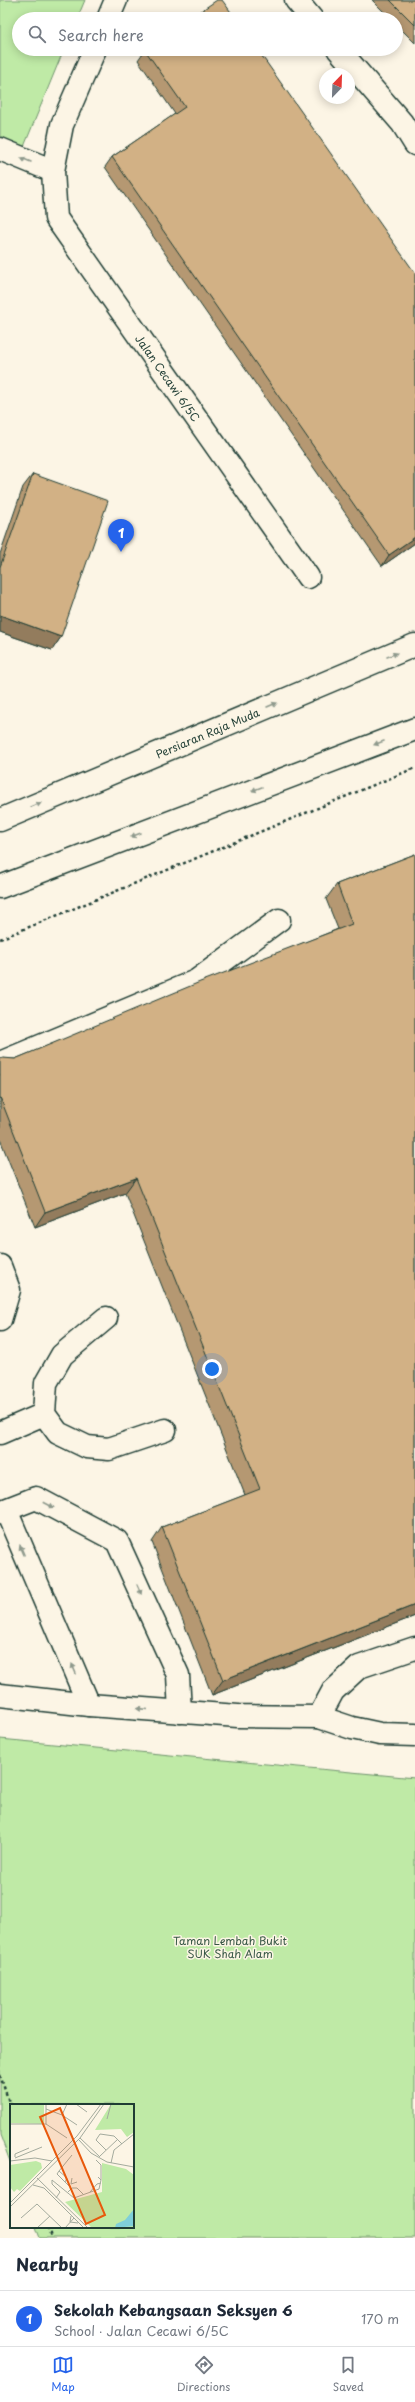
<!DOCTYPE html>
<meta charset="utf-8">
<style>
:root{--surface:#fff;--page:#f2f2f3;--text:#1f2937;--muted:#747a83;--line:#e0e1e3;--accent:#2563eb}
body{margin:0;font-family:"Playpen Sans",sans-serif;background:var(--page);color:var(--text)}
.compass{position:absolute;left:319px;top:68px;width:36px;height:36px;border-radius:50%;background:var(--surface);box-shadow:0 2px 10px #0003;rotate:23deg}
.you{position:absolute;left:212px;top:1369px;width:14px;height:14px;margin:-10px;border:3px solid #fff;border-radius:50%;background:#1a73e8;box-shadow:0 0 0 6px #1a73e833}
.badge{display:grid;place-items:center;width:26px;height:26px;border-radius:50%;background:var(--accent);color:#fff;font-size:13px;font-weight:700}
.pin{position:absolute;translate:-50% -33px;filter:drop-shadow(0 1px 2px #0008)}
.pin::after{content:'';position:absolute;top:21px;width:14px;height:12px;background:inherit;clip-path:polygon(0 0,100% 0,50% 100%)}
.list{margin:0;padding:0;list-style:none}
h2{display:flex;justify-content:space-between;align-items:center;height:52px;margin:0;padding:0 16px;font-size:17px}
h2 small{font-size:13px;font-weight:400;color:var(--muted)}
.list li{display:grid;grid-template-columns:26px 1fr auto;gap:12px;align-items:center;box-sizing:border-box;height:56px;padding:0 16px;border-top:1px solid var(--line)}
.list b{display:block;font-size:15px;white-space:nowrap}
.list p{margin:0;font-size:13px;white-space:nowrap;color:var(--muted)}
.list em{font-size:13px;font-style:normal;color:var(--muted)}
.icon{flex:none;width:22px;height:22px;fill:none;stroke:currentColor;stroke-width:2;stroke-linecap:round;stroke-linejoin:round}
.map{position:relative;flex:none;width:415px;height:2238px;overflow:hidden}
.search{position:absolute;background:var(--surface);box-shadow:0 2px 10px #0003;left:12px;right:12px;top:12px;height:44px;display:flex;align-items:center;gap:10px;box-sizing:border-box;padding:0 14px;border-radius:22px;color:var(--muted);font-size:15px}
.sheet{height:108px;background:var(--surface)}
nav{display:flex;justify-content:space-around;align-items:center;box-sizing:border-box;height:56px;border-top:1px solid var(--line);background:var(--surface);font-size:11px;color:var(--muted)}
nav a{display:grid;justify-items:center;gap:2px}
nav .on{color:var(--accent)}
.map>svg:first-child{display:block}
</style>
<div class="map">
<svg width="415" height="2238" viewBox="0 0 415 2238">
<rect width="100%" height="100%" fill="#fcf5e5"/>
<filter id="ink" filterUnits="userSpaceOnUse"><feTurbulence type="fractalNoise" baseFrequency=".025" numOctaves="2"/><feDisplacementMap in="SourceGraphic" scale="8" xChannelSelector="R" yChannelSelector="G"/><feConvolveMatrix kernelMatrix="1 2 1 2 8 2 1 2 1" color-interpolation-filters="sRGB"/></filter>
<g filter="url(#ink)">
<path fill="#bfeaa6" stroke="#6f946d" d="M 0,0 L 85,0 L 77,19 L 19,19 L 19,49 L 64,49 L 23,149 L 0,137 Z
M 0,1739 L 415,1778 L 415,2238 L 40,2238 L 36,2227 L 133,2227 L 133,2105 L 11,2105 L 11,2164 L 0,2135 Z"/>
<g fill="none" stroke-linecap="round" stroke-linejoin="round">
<defs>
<g id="minor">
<path d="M 296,0 L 312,19"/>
<path d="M 108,19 L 116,0"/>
<path id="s1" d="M 95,49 L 62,125 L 53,171 L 56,218 L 308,577"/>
<path d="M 338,49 L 402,123 L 415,144"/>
<path d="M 0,149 L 53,171"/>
<path d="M 0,1063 L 196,981 L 279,920"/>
<path d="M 0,1266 L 9,1290 L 0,1320"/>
<path d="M 106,1318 L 62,1355 L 46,1383 L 44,1414 L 58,1433 L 87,1447 L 109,1449 L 165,1430"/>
<path d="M 0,1433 L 44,1414"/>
<path d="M 6,1510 L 89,1705"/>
<path d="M 0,1512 L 36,1498 L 117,1541 L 178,1675 L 180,1712"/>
<path d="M 0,1695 L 89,1705 L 238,1716 L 319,1717 L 352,1728 L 380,1734 L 415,1735"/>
<path d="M 319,1717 L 333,1691 L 359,1667 L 415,1648"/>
</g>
<g id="major">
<path id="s2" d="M 0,820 L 415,645"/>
<path d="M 0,887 L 415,729"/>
</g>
</defs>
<use href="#minor" stroke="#1f3d34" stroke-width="25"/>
<use href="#major" stroke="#1f3d34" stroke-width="25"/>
<path stroke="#1f3d34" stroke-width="2.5" stroke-dasharray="3 3" stroke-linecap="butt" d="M 0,939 L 415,768
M 0,2075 L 11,2108
M 49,2227 L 52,2238"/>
<use href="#minor" stroke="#fcf5e5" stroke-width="22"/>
<use href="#major" stroke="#fcf5e5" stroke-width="22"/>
</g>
<path fill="#b59872" stroke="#1f3d34" d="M 372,0 L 415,0 L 415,43 L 396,24 L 396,19 L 391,19 Z
M 145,50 L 415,273 L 415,543 L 382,566 L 105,167 L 112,157 L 175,114 L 138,60 Z
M 33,474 L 61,637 L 52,650 L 0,632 L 0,554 L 23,487 Z
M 415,854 L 415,1616 L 212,1695 L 152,1542 L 162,1527 L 245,1495 L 125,1193 L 35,1227 L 0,1139 L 0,1059 L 15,1059 L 338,929 L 326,899 L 337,884 Z"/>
<path fill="#937c5d" stroke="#1f3d34" d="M 415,537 L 415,543 L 382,566 L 389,555 Z
M 0,615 L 61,637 L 52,650 L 0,632 Z
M 136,1178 L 125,1193 L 35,1227 L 45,1212 Z
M 415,1605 L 415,1616 L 212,1695 L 223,1680 Z"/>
<path fill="#d2b185" stroke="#1f3d34" d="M 217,0 L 222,0 L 236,19 L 189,19 Z
M 390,0 L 415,0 L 415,25 Z
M 146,49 L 257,49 L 415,273 L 415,537 L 389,555 L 112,157 L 185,107 L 145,50 Z
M 33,474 L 108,501 L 61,637 L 0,615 L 0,567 Z
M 415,854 L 415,1605 L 223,1680 L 162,1527 L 260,1489 L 136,1178 L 45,1212 L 0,1097 L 0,1059 L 3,1058 L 15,1059 L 200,982 L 352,924 L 337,884 Z"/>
<defs><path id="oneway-solid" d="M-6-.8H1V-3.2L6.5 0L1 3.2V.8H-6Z"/></defs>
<g fill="#8e998c">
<use href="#oneway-solid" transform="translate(26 160) rotate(-157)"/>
<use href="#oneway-solid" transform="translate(392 655) rotate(-22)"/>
<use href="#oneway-solid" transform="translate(272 705) rotate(-23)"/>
<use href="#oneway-solid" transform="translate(379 743) rotate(159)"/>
<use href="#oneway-solid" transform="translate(257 789) rotate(159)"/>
<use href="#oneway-solid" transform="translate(36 805) rotate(-23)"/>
<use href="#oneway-solid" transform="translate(136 835) rotate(159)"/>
<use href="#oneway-solid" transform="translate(49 1505) rotate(28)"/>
<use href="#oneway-solid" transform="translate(22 1550) rotate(-113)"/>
<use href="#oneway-solid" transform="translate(139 1589) rotate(66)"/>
<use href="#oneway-solid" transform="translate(74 1669) rotate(-113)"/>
<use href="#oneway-solid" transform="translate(142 1709) rotate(-175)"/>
</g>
</g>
<g text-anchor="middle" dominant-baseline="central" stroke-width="3" stroke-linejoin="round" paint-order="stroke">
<g font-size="11" fill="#1f3d34" stroke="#fcf5e5">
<text stroke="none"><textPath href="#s1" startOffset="372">Jalan Cecawi 6/5C</textPath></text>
<text stroke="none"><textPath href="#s2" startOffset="225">Persiaran Raja Muda</textPath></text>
</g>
<g font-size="11" fill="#375745" stroke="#fcf5e5">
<text x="230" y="1940">Taman Lembah Bukit<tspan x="230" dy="13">SUK Shah Alam</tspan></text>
</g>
</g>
<g transform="translate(10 2104)">
<rect width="124" height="124" fill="#fcf5e5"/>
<path d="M 0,0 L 34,0 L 34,20 L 0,19 ZM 101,0 L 124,0 L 124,28 L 117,33 L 111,25 L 85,26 ZM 26,57 L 31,59 L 32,64 L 10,87 L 7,85 L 4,88 L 0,83 L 0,61 ZM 92,59 L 116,65 L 124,71 L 124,124 L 82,124 L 55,98 L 92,88 Z" fill="#bfeaa6"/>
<path d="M 124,105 L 124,122 L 105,124 L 106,120 L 115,116 Z" fill="#7fcfd9"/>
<path fill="none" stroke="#a4ab9e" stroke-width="1" d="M 36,0 L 36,20M 66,0 L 77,8M 36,5 L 52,11 L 67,21M 52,11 L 57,0M 97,15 L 101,0M 0,20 L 36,20M 36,20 L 57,34M 70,34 L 90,53M 69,36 L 81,49 L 97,58 L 124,63M 96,46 L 86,36 L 90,30 L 104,32 L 112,40M 90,52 L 108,35M 5,53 L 5,50 L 19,44M 5,54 L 32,43M 86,56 L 91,61 L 91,76M 0,57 L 25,54 L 42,57M 101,59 L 104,46 L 124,30M 49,67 L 47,70 L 59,82M 27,74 L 78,124M 62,74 L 61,80 L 67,78M 55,78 L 57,74 L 49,67 L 62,51M 23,81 L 34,84 L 74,124M 58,88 L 62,84 L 67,84 L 74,91M 80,88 L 87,80 L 91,79M 46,94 L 50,88 L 42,80 L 42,76 L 64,94 L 89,85 L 91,76 L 88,73M 0,99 L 67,32 L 91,0M 0,103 L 70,34 L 94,0M 61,112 L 60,118 L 68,119M 11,114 L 27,100 L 52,124M 27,124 L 40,112M 55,124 L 64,114"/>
<path fill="#e8590c" fill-opacity="0.15" stroke="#e8590c" stroke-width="2" d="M 50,4 L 95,111 L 76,120 L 30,13 Z"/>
<rect width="124" height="124" fill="none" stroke="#1f3d34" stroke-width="2"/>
</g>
</svg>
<svg class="compass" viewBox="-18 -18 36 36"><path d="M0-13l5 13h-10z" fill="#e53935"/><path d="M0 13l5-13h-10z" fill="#747a83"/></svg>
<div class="you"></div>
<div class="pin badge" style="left:121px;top:552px">1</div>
<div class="search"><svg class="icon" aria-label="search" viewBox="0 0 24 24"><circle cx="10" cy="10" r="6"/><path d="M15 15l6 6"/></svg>Search here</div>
</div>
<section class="sheet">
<h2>Nearby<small></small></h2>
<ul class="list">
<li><span class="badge">1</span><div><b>Sekolah Kebangsaan Seksyen 6</b><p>School · Jalan Cecawi 6/5C</p></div><em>170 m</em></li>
</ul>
</section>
<nav>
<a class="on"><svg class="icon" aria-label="map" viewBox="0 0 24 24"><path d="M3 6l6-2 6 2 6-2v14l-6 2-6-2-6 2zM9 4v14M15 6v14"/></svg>Map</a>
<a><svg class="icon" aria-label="directions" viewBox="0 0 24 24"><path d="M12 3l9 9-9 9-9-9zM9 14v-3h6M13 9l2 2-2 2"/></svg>Directions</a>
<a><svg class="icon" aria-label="saved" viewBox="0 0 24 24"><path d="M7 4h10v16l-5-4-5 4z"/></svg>Saved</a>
</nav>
